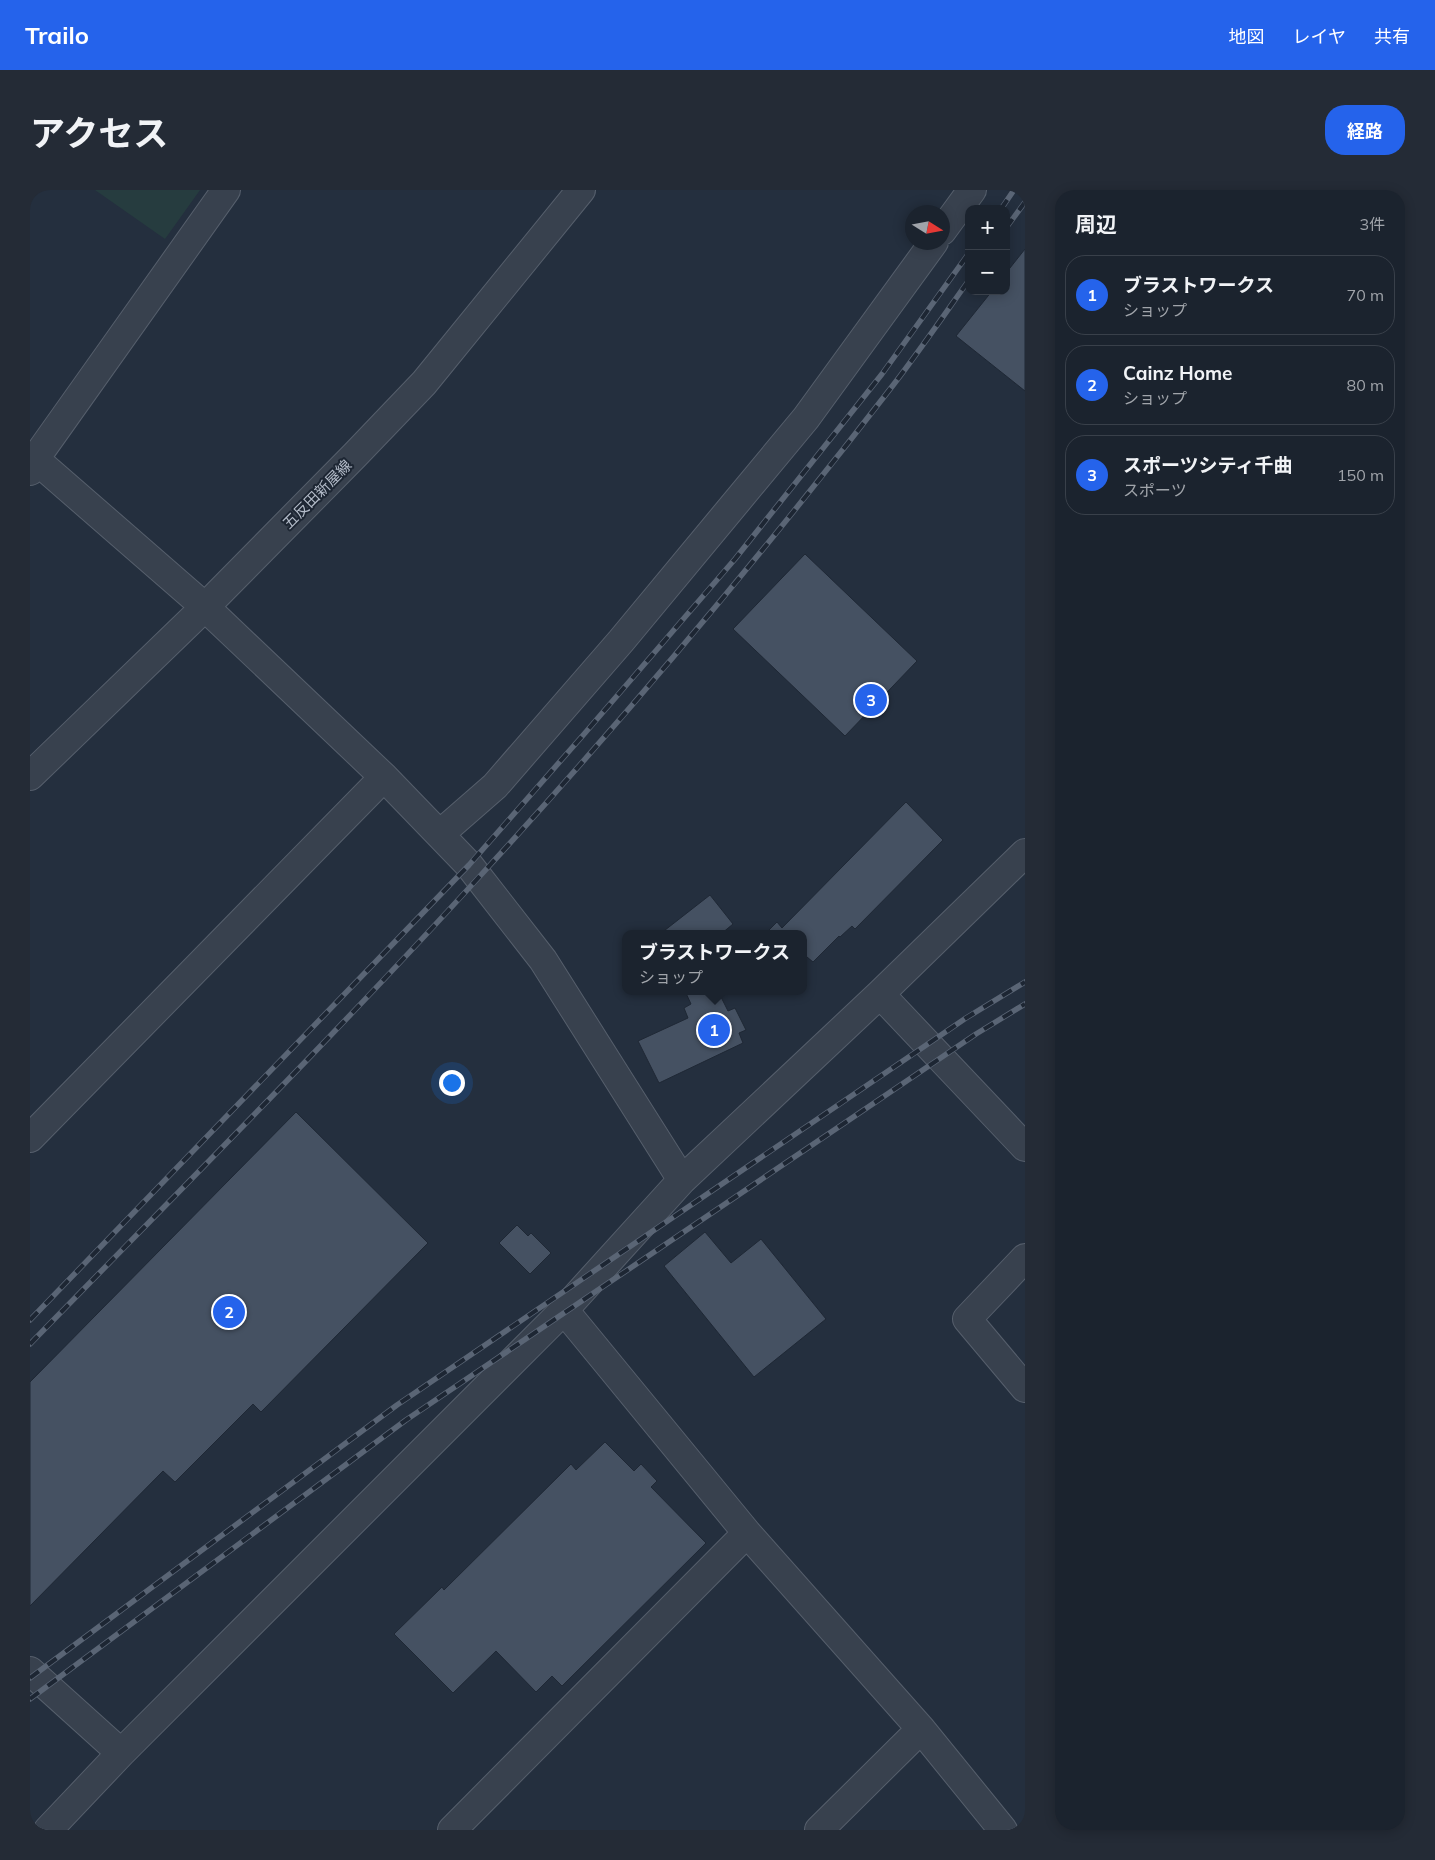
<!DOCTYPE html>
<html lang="ja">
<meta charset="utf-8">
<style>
:root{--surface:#1b232e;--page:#242b36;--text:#f1f3f6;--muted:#a0a4aa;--line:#39404a;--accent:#2563eb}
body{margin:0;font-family:Mulish,"Noto Sans JP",sans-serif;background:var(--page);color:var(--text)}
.controls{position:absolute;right:15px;top:15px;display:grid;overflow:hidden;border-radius:10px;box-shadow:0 2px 12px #0003}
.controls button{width:45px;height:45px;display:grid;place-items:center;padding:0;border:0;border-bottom:1px solid var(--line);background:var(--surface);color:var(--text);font:25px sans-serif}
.compass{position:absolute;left:875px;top:15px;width:45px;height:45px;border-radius:50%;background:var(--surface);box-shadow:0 2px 12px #0003;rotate:101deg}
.you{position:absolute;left:421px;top:892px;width:18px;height:18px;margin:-12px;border:4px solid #fff;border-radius:50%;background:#1a73e8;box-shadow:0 0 0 8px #1a73e833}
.badge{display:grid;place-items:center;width:32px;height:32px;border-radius:50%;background:var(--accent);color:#fff;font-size:16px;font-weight:700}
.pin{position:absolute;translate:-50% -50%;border:2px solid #fff;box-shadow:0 1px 5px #0006}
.popup{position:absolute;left:592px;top:740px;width:185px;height:65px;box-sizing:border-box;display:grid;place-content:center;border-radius:10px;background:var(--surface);filter:drop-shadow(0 1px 4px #0005);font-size:16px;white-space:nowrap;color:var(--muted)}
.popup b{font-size:19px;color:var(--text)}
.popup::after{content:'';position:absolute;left:50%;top:100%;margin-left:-10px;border:10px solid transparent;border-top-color:var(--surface)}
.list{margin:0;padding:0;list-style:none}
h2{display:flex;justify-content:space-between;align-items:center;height:65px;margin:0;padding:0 20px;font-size:21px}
h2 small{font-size:16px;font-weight:400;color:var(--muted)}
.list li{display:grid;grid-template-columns:32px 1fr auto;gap:15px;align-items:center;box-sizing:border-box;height:80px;margin:0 10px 10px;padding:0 10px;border:1px solid var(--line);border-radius:20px}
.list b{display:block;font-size:19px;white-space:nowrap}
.list p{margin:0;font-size:16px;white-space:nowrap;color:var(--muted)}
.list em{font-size:16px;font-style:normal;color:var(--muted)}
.map{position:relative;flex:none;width:995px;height:1640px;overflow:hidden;border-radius:20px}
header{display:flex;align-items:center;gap:30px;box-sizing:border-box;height:70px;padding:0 25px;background:var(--accent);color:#fff}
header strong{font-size:24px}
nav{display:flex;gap:28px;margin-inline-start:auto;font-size:18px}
.intro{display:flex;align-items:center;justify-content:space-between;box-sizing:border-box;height:120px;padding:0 30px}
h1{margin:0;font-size:35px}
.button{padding:12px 22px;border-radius:20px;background:var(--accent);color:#fff;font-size:18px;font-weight:700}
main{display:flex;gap:30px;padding:0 30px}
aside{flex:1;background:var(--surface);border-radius:20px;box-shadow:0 2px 12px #0003}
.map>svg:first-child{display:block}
</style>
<header>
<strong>Trailo</strong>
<nav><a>地図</a><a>レイヤ</a><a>共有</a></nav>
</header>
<div class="intro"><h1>アクセス</h1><a class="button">経路</a></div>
<main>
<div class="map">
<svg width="995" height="1640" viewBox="0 0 995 1640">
<rect width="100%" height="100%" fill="#242f3e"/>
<path fill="#263c3f" d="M 65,0 L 170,0 L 135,49 Z"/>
<path fill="#455162" stroke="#1f2835" d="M 995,59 L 995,201 L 926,146 L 962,101 L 976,101 L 976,83 Z
M 775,364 L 887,471 L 815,546 L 703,439 Z
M 876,612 L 913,650 L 825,739 L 822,736 L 810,747 L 809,746 L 783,772 L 777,767 L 773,771 L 773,744 L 735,744 L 747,732 L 752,738 Z
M 680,705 L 703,734 L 691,744 L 630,744 Z
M 688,801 L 698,821 L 705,818 L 716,840 L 709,843 L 713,853 L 629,893 L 608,851 L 658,828 L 654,818 L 661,814 L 655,801 Z
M 266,922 L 398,1053 L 231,1222 L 223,1214 L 145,1292 L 133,1281 L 0,1416 L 0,1192 Z
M 487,1035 L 498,1046 L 501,1043 L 521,1063 L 500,1084 L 469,1053 Z
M 675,1042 L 701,1073 L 731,1049 L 796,1129 L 724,1187 L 634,1076 Z
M 575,1252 L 604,1281 L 611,1274 L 627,1291 L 621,1297 L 676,1353 L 532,1496 L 522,1486 L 506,1502 L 466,1461 L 423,1503 L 364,1444 L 412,1397 L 414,1400 L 541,1274 L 546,1280 Z"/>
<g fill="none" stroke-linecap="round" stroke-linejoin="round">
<defs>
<path id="minor" d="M 912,41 L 942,0
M 5,269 L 175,417 L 354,587 L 439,675 L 513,770 L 652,990
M 0,281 L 5,269 L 196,0
M 0,586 L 175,417 L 325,265 L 394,193 L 551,0
M 410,644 L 465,596 L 591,451 L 776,228 L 904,52
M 850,804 L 995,957
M 0,948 L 354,587
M 995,1068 L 937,1129 L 995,1198
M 534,1120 L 717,1343 L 891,1539 L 973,1640
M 0,1481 L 91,1563
M 18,1640 L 91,1563 L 534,1120 L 652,990 L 850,804 L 995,663
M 422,1640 L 717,1343
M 789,1640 L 891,1539"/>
</defs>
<use href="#minor" stroke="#565f6c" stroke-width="30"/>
<use href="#minor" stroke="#38414e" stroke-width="28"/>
<defs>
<path id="rail" d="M 971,19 L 984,0
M 976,38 L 995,12
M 0,1130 L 439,675 L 555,543 L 705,369 L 852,184 L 939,63
M 0,1154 C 151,999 304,846 450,686 C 595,528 733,364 864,194 C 890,160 914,125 939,90
M 0,1488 L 367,1215 L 936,828 L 995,792
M 0,1509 L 376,1230 L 946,844 L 995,814"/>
</defs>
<use href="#rail" stroke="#5a6575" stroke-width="5.5"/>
<use href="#rail" stroke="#1d2633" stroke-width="4" stroke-dasharray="11" stroke-linecap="butt"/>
</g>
<g text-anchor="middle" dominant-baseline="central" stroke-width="4" stroke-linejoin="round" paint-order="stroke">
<g font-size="15" fill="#b4bcc9" stroke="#1d2633">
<text transform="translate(287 304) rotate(-45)">五反田新屋線</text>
</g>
</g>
</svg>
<div class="controls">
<button>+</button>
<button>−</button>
</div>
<svg class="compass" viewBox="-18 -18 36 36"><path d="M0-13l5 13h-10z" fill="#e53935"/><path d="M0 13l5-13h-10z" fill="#a0a4aa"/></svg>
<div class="you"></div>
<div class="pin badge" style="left:684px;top:840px">1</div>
<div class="popup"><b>ブラストワークス</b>ショップ</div>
<div class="pin badge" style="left:199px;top:1122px">2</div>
<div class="pin badge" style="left:841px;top:510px">3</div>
</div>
<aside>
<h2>周辺<small>3件</small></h2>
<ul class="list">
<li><span class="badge">1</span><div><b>ブラストワークス</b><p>ショップ</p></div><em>70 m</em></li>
<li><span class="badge">2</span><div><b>Cainz Home</b><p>ショップ</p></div><em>80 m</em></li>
<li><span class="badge">3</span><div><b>スポーツシティ千曲</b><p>スポーツ</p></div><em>150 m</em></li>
</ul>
</aside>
</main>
